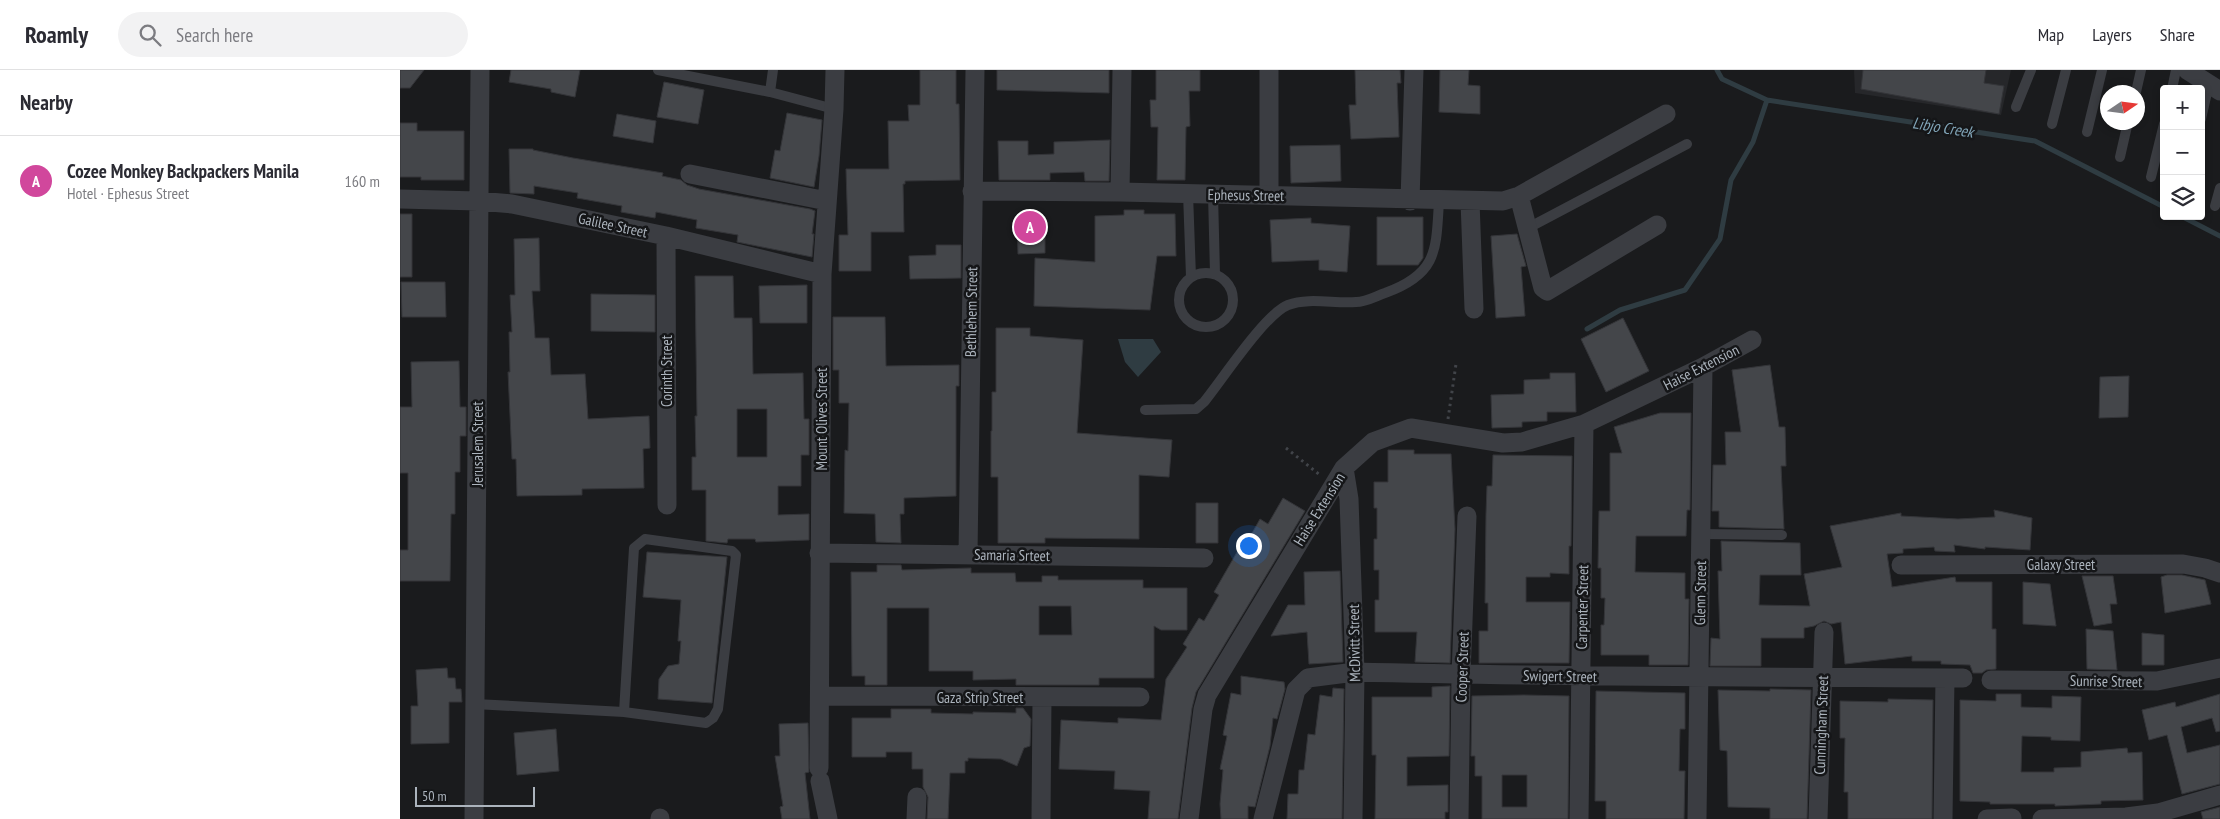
<!DOCTYPE html>
<meta charset="utf-8">
<style>
:root{--surface:#fff;--page:#f2f2f3;--text:#2b2b33;--muted:#7c7c81;--line:#e1e1e2;--accent:#0b8043}
body{margin:0;font-family:"PT Sans Narrow",sans-serif;background:var(--page);color:var(--text)}
.controls{position:absolute;right:15px;top:15px;display:grid;overflow:hidden;border-radius:5px;box-shadow:0 2px 8px #0003}
.controls button{width:45px;height:45px;display:grid;place-items:center;padding:0;border:0;border-bottom:1px solid var(--line);background:var(--surface);color:var(--text);font:25px sans-serif}
.compass{position:absolute;left:1700px;top:15px;width:45px;height:45px;border-radius:50%;background:var(--surface);box-shadow:0 2px 8px #0003;rotate:77deg}
.scale{position:absolute;left:15px;bottom:12px;width:120px;box-sizing:border-box;padding-left:5px;border:2px solid #acb4bd;border-top:0;font-size:14px;line-height:18px;white-space:nowrap;color:#acb4bd;-webkit-text-stroke:4px #151618;paint-order:stroke}
.you{position:absolute;left:848px;top:475px;width:18px;height:18px;margin:-12px;border:4px solid #fff;border-radius:50%;background:#1a73e8;box-shadow:0 0 0 8px #1a73e833}
.badge{display:grid;place-items:center;width:32px;height:32px;border-radius:50%;background:var(--accent);color:#fff;font-size:16px;font-weight:700}
.pin{position:absolute;translate:-50% -50%;border:2px solid #fff;box-shadow:0 1px 5px #0006}
.list{margin:0;padding:0;list-style:none}
h2{display:flex;justify-content:space-between;align-items:center;height:65px;margin:0;padding:0 20px;font-size:21px}
h2 small{font-size:16px;font-weight:400;color:var(--muted)}
.list li{display:grid;grid-template-columns:32px 1fr auto;gap:15px;align-items:center;box-sizing:border-box;height:90px;padding:0 20px;border-top:1px solid var(--line)}
.list b{display:block;font-size:19px;white-space:nowrap}
.list p{margin:0;font-size:16px;white-space:nowrap;color:var(--muted)}
.list em{font-size:16px;font-style:normal;color:var(--muted)}
.icon{flex:none;width:28px;height:28px;fill:none;stroke:currentColor;stroke-width:2;stroke-linecap:round;stroke-linejoin:round}
.map{position:relative;flex:none;width:1820px;height:749px;overflow:hidden}
header{display:flex;align-items:center;gap:30px;box-sizing:border-box;height:70px;padding:0 25px;background:var(--surface);border-bottom:1px solid var(--line)}
header strong{font-size:24px}
nav{display:flex;gap:28px;margin-inline-start:auto;font-size:18px}
.search{width:350px;height:45px;background:var(--page);display:flex;align-items:center;gap:12px;box-sizing:border-box;padding:0 18px;border-radius:28px;color:var(--muted);font-size:19px}
main{display:flex}
aside{flex:1;background:var(--surface)}
.map>svg:first-child{display:block}
</style>
<header>
<strong>Roamly</strong>
<div class="search"><svg class="icon" aria-label="search" viewBox="0 0 24 24"><circle cx="10" cy="10" r="6"/><path d="M15 15l6 6"/></svg>Search here</div>
<nav><a>Map</a><a>Layers</a><a>Share</a></nav>
</header>
<main>
<aside>
<h2>Nearby<small></small></h2>
<ul class="list">
<li><span class="badge" style="background:#d1479c">A</span><div><b>Cozee Monkey Backpackers Manila</b><p>Hotel · Ephesus Street</p></div><em>160 m</em></li>
</ul>
</aside>
<div class="map">
<svg width="1820" height="749" viewBox="0 0 1820 749">
<rect width="100%" height="100%" fill="#1a1b1d"/>
<path fill="#26272a" d="M 1454,0 L 1611,0 L 1601,45 L 1455,23 Z"/>
<path fill="#2f3c42" d="M 718,269 L 753,269 L 761,282 L 738,307 L 725,292 Z"/>
<g fill="none" stroke-linecap="round" stroke-linejoin="round">
<path stroke="#2f3c42" stroke-width="5" d="M 1317,0 L 1322,9 L 1367,30 L 1635,71 L 1764,137
M 1781,146 L 1820,166
M 1187,259 L 1220,240 L 1285,220 L 1320,169 L 1331,110 L 1353,72 L 1367,30"/>
</g>
<path fill="#44464a" stroke="#343539" fill-rule="evenodd" d="M 0,0 L 24,0 L 10,18 L 0,18 Z
M 111,0 L 180,0 L 175,27 L 151,22 L 151,19 L 109,12 Z
M 520,0 L 556,0 L 556,34 L 559,34 L 560,110 L 505,111 L 505,114 L 503,114 L 504,162 L 471,162 L 471,201 L 439,201 L 439,165 L 448,165 L 446,99 L 489,99 L 488,51 L 509,51 L 508,35 L 520,35 Z
M 597,0 L 709,0 L 709,23 L 597,20 Z
M 756,0 L 800,0 L 800,21 L 789,21 L 790,56 L 786,57 L 785,110 L 757,110 L 758,57 L 751,57 L 750,30 L 756,30 Z
M 955,0 L 1000,0 L 1001,13 L 997,13 L 999,67 L 951,69 L 949,35 L 956,35 Z
M 1040,0 L 1069,0 L 1068,15 L 1080,16 L 1080,44 L 1039,42 Z
M 1463,0 L 1586,0 L 1584,13 L 1604,16 L 1599,44 L 1461,19 Z
M 264,12 L 304,20 L 298,54 L 257,47 Z
M 387,43 L 422,50 L 419,86 L 414,117 L 370,108 L 375,80 L 380,81 Z
M 217,44 L 256,51 L 253,73 L 213,66 Z
M 0,53 L 17,53 L 17,61 L 64,61 L 64,110 L 21,110 L 21,107 L 0,107 Z
M 710,70 L 709,111 L 685,111 L 684,102 L 650,103 L 650,110 L 599,110 L 598,71 L 628,71 L 628,85 L 654,84 L 654,72 Z
M 940,75 L 941,111 L 891,113 L 890,76 Z
M 109,79 L 133,79 L 133,80 L 173,88 L 263,103 L 262,106 L 281,110 L 287,115 L 299,119 L 410,139 L 415,141 L 412,164 L 414,164 L 412,187 L 337,172 L 338,165 L 296,158 L 297,150 L 256,142 L 255,148 L 221,142 L 222,136 L 177,128 L 178,123 L 134,116 L 134,124 L 110,123 Z
M 724,140 L 744,140 L 744,144 L 775,144 L 776,186 L 757,186 L 750,240 L 634,236 L 635,188 L 695,192 L 695,146 L 724,145 Z
M 0,144 L 12,144 L 12,207 L 0,207 Z
M 645,147 L 645,183 L 618,184 L 617,148 Z
M 977,147 L 1023,147 L 1023,188 L 1018,195 L 977,195 Z
M 911,148 L 911,153 L 950,156 L 947,202 L 919,200 L 919,190 L 872,192 L 870,150 Z
M 1117,164 L 1126,196 L 1121,197 L 1125,246 L 1096,248 L 1091,166 Z
M 139,168 L 140,221 L 132,221 L 135,268 L 149,268 L 151,305 L 185,304 L 188,349 L 249,346 L 250,378 L 243,379 L 244,418 L 182,419 L 182,425 L 117,426 L 116,389 L 112,389 L 108,302 L 110,302 L 109,262 L 112,262 L 110,225 L 115,225 L 114,169 Z
M 536,175 L 561,175 L 561,208 L 510,209 L 509,186 L 536,185 Z
M 295,206 L 333,206 L 334,248 L 352,248 L 353,304 L 403,303 L 404,349 L 409,349 L 409,385 L 401,385 L 401,416 L 378,416 L 378,445 L 409,444 L 409,470 L 356,472 L 355,469 L 328,469 L 327,473 L 306,471 L 306,420 L 292,420 L 292,387 L 296,387 L 295,346 L 297,346 ZM 337,339 L 367,339 L 367,387 L 337,387 Z
M 1,212 L 45,212 L 46,247 L 2,247 Z
M 407,215 L 407,253 L 360,253 L 359,216 Z
M 191,224 L 255,225 L 255,262 L 191,261 Z
M 433,247 L 485,247 L 486,296 L 559,295 L 559,316 L 556,316 L 556,426 L 504,428 L 504,444 L 500,444 L 501,473 L 476,472 L 475,444 L 444,443 L 445,380 L 448,381 L 449,333 L 439,333 L 439,300 L 433,300 Z
M 1223,248 L 1249,301 L 1206,322 L 1181,269 Z
M 596,258 L 630,258 L 630,266 L 683,270 L 677,363 L 772,370 L 769,407 L 739,405 L 739,469 L 645,468 L 645,473 L 598,473 L 598,407 L 591,407 L 591,361 L 592,361 L 592,322 L 596,322 Z
M 59,291 L 60,337 L 66,337 L 66,366 L 60,366 L 60,402 L 55,402 L 55,444 L 51,444 L 50,511 L 0,511 L 0,480 L 8,480 L 8,403 L 0,403 L 0,337 L 12,337 L 11,292 Z
M 1370,295 L 1379,357 L 1385,357 L 1386,396 L 1381,396 L 1384,459 L 1319,457 L 1319,441 L 1312,441 L 1313,395 L 1326,395 L 1325,362 L 1341,362 L 1332,300 Z
M 1150,303 L 1175,303 L 1176,342 L 1147,342 L 1147,351 L 1122,352 L 1122,357 L 1092,358 L 1091,325 L 1124,324 L 1124,310 L 1150,309 Z
M 1729,306 L 1728,347 L 1699,348 L 1700,307 Z
M 1260,343 L 1291,343 L 1290,440 L 1287,440 L 1286,466 L 1236,466 L 1235,502 L 1285,503 L 1285,529 L 1289,529 L 1288,595 L 1249,595 L 1249,585 L 1201,585 L 1201,555 L 1204,555 L 1205,528 L 1201,528 L 1201,498 L 1198,498 L 1199,441 L 1210,441 L 1210,383 L 1222,383 L 1214,357 Z
M 988,380 L 1014,380 L 1014,384 L 1051,384 L 1055,459 L 1050,593 L 1015,592 L 1017,562 L 975,562 L 975,530 L 979,530 L 979,500 L 974,500 L 974,469 L 977,469 L 977,438 L 974,438 L 974,412 L 988,412 Z
M 1093,385 L 1172,386 L 1171,476 L 1169,476 L 1169,504 L 1150,503 L 1150,507 L 1126,507 L 1126,532 L 1170,532 L 1169,593 L 1079,593 L 1079,561 L 1088,561 L 1088,533 L 1085,533 L 1086,444 L 1087,416 L 1092,416 Z
M 883,428 L 905,441 L 796,622 L 792,638 L 778,749 L 748,749 L 750,721 L 714,719 L 715,701 L 659,699 L 661,650 L 718,653 L 718,648 L 761,650 L 766,609 L 787,577 L 783,574 L 799,548 L 804,551 L 819,525 L 814,522 L 844,470 L 847,472 L 860,449 L 868,454 Z
M 796,433 L 818,433 L 818,473 L 796,473 Z
M 1594,440 L 1632,448 L 1630,480 L 1585,477 L 1585,479 L 1554,475 L 1555,482 L 1535,481 L 1534,477 L 1503,479 L 1503,483 L 1487,484 L 1492,517 L 1555,507 L 1556,512 L 1592,512 L 1592,559 L 1596,559 L 1596,599 L 1586,600 L 1582,603 L 1573,603 L 1570,595 L 1541,594 L 1541,591 L 1512,591 L 1512,586 L 1445,594 L 1441,552 L 1431,554 L 1424,551 L 1414,556 L 1404,558 L 1404,568 L 1361,568 L 1361,596 L 1310,596 L 1311,568 L 1320,569 L 1318,501 L 1322,501 L 1321,471 L 1400,473 L 1401,505 L 1360,505 L 1359,535 L 1410,536 L 1404,504 L 1442,497 L 1430,456 L 1501,443 L 1501,446 L 1558,449 L 1595,447 Z
M 247,482 L 327,487 L 312,633 L 258,629 L 259,609 L 268,596 L 279,594 L 281,571 L 278,571 L 281,530 L 243,527 Z
M 477,495 L 501,495 L 502,500 L 571,498 L 571,503 L 615,503 L 616,512 L 642,512 L 642,506 L 658,506 L 658,510 L 743,510 L 743,518 L 787,518 L 787,560 L 761,560 L 754,556 L 754,608 L 699,608 L 699,615 L 616,615 L 616,609 L 573,610 L 573,601 L 529,601 L 529,538 L 487,538 L 487,615 L 465,615 L 465,606 L 452,606 L 451,502 L 477,502 ZM 639,536 L 671,536 L 672,565 L 639,565 Z
M 940,501 L 943,592 L 909,594 L 907,562 L 871,566 L 888,535 L 905,535 L 904,502 Z
M 1767,505 L 1782,505 L 1805,510 L 1811,534 L 1765,543 L 1761,507 Z
M 1682,506 L 1713,506 L 1717,534 L 1710,534 L 1712,553 L 1694,556 Z
M 1623,512 L 1650,514 L 1656,556 L 1623,554 Z
M 1686,559 L 1713,561 L 1717,600 L 1687,599 Z
M 1742,563 L 1764,565 L 1764,595 L 1742,595 Z
M 47,598 L 48,608 L 55,608 L 56,619 L 61,619 L 62,632 L 49,632 L 49,673 L 11,674 L 11,636 L 18,636 L 16,600 Z
M 841,606 L 884,612 L 885,619 L 877,649 L 873,648 L 870,676 L 855,737 L 848,736 L 848,749 L 821,749 L 820,734 L 823,700 L 820,699 L 827,666 L 823,665 L 831,623 L 841,625 Z
M 1050,616 L 1049,686 L 1007,687 L 1007,716 L 1048,715 L 1048,742 L 1045,742 L 1045,749 L 975,749 L 976,685 L 972,685 L 972,627 L 1032,627 L 1032,617 Z
M 933,618 L 944,619 L 942,749 L 887,749 L 888,724 L 898,724 L 899,700 L 904,700 L 908,664 L 915,665 L 920,625 L 932,627 Z
M 1370,619 L 1411,620 L 1407,749 L 1370,749 L 1370,738 L 1328,737 L 1327,681 L 1320,680 L 1318,620 L 1370,621 Z
M 1196,621 L 1285,623 L 1285,659 L 1280,659 L 1279,701 L 1285,701 L 1284,749 L 1206,749 L 1206,731 L 1195,731 Z
M 1596,624 L 1621,624 L 1621,637 L 1652,638 L 1652,626 L 1681,627 L 1680,671 L 1651,670 L 1651,667 L 1622,666 L 1621,702 L 1654,702 L 1654,698 L 1681,697 L 1681,682 L 1727,678 L 1728,683 L 1742,682 L 1743,730 L 1701,731 L 1701,734 L 1655,736 L 1655,734 L 1590,734 L 1590,732 L 1560,731 L 1560,630 L 1596,631 Z
M 1820,624 L 1820,661 L 1816,662 L 1812,648 L 1781,657 L 1787,683 L 1820,675 L 1820,714 L 1782,724 L 1767,665 L 1749,670 L 1742,640 L 1775,632 L 1776,637 Z
M 1124,625 L 1169,626 L 1168,749 L 1082,749 L 1082,706 L 1075,706 L 1075,686 L 1071,686 L 1072,626 ZM 1102,705 L 1127,705 L 1127,737 L 1102,737 Z
M 1488,629 L 1533,630 L 1532,749 L 1448,749 L 1448,722 L 1444,722 L 1445,668 L 1440,668 L 1440,631 L 1488,632 Z
M 616,638 L 623,638 L 631,649 L 630,676 L 624,678 L 617,696 L 601,689 L 568,688 L 568,691 L 565,691 L 565,703 L 550,703 L 548,749 L 527,749 L 528,727 L 523,717 L 523,699 L 512,699 L 512,682 L 486,682 L 486,687 L 452,687 L 452,648 L 491,648 L 491,639 L 531,639 L 531,643 L 573,644 L 573,642 L 616,643 Z
M 408,653 L 409,702 L 405,703 L 410,749 L 382,749 L 380,737 L 383,736 L 375,686 L 380,686 L 379,654 Z
M 156,659 L 159,701 L 117,705 L 114,663 Z
M 1820,737 L 1820,749 L 1803,749 L 1801,742 Z"/>
<g fill="none" stroke-linecap="round" stroke-linejoin="round">
<path stroke="#414449" stroke-width="3" stroke-dasharray="2.5 4" stroke-linecap="butt" d="M 1048,349 L 1056,294
M 886,378 L 920,405"/>
<path stroke="#3b3d42" stroke-width="10" d="M 258,0 L 370,22 L 434,39
M 1772,19 L 1776,0
M 370,22 L 373,0
M 1736,22 L 1741,0
M 1616,37 L 1631,0
M 1801,49 L 1809,14
M 1652,54 L 1666,0
M 1687,62 L 1702,0
M 1720,87 L 1728,52
M 1751,107 L 1764,54
M 788,123 L 791,207
M 813,124 L 815,204
M 1815,136 L 1820,118
M 1128,158 L 1287,74
M779 230a27 27 0 1 1 54 0a27 27 0 1 1-54 0Z
M 745,340 L 796,339 L 804,332 C 822,310 865,244 888,235 C 909,227 935,234 956,232 C 966,232 976,226 985,223 C 1038,204 1036,180 1039,131
M 1301,464 L 1382,465
M 75,634 L 224,642 L 234,478 L 245,469 L 332,481 L 336,485 L 318,639 L 313,648 L 306,653 L 224,642"/>
<path stroke="#3b3d42" stroke-width="19" d="M 869,0 L 869,125
M 1787,0 L 1820,21
M 290,104 L 427,131
M 572,121 L 720,122 L 1103,131 L 1119,126 L 1266,44
M 720,122 L 722,0
M 1119,126 L 1143,218 L 1147,221 L 1257,155
M 0,129 L 78,131 L 112,134 L 266,166 L 422,204
M 1010,131 L 1014,0
M 1070,131 L 1074,239
M 266,166 L 267,435
M 944,398 L 949,429 L 955,602 L 953,749
M 419,483 L 804,488
M 568,484 L 575,0
M 1501,495 L 1783,494 L 1805,498 L 1820,503
M 1591,610 L 1757,611 L 1820,598
M 420,626 L 740,627
M 419,698 L 422,204 L 434,39 L 435,0
M 420,711 L 428,749
M 74,749 L 80,0
M 260,749 L 260,748
M 516,749 L 517,727
M 641,749 L 642,627
M 789,749 L 803,639 L 807,625 L 944,398 L 973,372 L 1011,358 L 1103,373 L 1122,372 L 1184,354 L 1303,297 L 1352,270
M 863,749 L 896,620 L 908,608 L 955,602 C 1158,607 1361,607 1563,608
M 1059,749 L 1061,605 L 1067,446
M 1179,749 L 1184,354
M 1297,749 L 1303,297
M 1418,749 L 1424,562
M 1543,749 L 1545,608
M 1587,749 L 1612,748
M 1642,749 L 1726,747 L 1758,743 L 1820,725"/>
</g>
<g text-anchor="middle" dominant-baseline="central" stroke-width="5" stroke-linejoin="round" paint-order="stroke">
<g font-size="15" fill="#acb4bd" stroke="#151618">
<text transform="translate(846 125) rotate(1)">Ephesus Street</text>
<text transform="translate(213 155) rotate(12)">Galilee Street</text>
<text transform="translate(571 242) rotate(-89)">Bethlehem Street</text>
<text transform="translate(1301 297) rotate(-27)">Haise Extension</text>
<text transform="translate(266 301) rotate(-90)">Corinth Street</text>
<text transform="translate(421 349) rotate(-90)">Mount Olives Street</text>
<text transform="translate(77 374) rotate(-90)">Jerusalem Street</text>
<text transform="translate(919 439) rotate(-58)">Haise Extension</text>
<text transform="translate(612 485) rotate(1)">Samaria Srteet</text>
<text x="1661" y="494">Galaxy Street</text>
<text transform="translate(1300 523) rotate(-89)">Glenn Street</text>
<text transform="translate(1182 537) rotate(-89)">Carpenter Street</text>
<text transform="translate(954 573) rotate(-91)">McDivitt Street</text>
<text transform="translate(1062 597) rotate(-88)">Cooper Street</text>
<text transform="translate(1160 606) rotate(1)">Swigert Street</text>
<text transform="translate(1706 611) rotate(1)">Sunrise Street</text>
<text x="580" y="627">Gaza Strip Street</text>
<text transform="translate(1421 655) rotate(-88)">Cunningham Street</text>
</g>
<g font-size="16" font-style="italic" fill="#82a6b9" stroke="#151618">
<text transform="translate(1543 57) rotate(9)">Libjo Creek</text>
</g>
</g>
</svg>
<div class="controls">
<button>+</button>
<button>−</button>
<button><svg class="icon" aria-label="layers" viewBox="0 0 24 24"><path d="M12 4l9 5-9 5-9-5zM3 14l9 5 9-5"/></svg></button>
</div>
<svg class="compass" viewBox="-18 -18 36 36"><path d="M0-13l5 13h-10z" fill="#e53935"/><path d="M0 13l5-13h-10z" fill="#7c7c81"/></svg>
<div class="scale">50 m</div>
<div class="you"></div>
<div class="pin badge" style="left:630px;top:157px;background:#d1479c">A</div>
</div>
</main>
